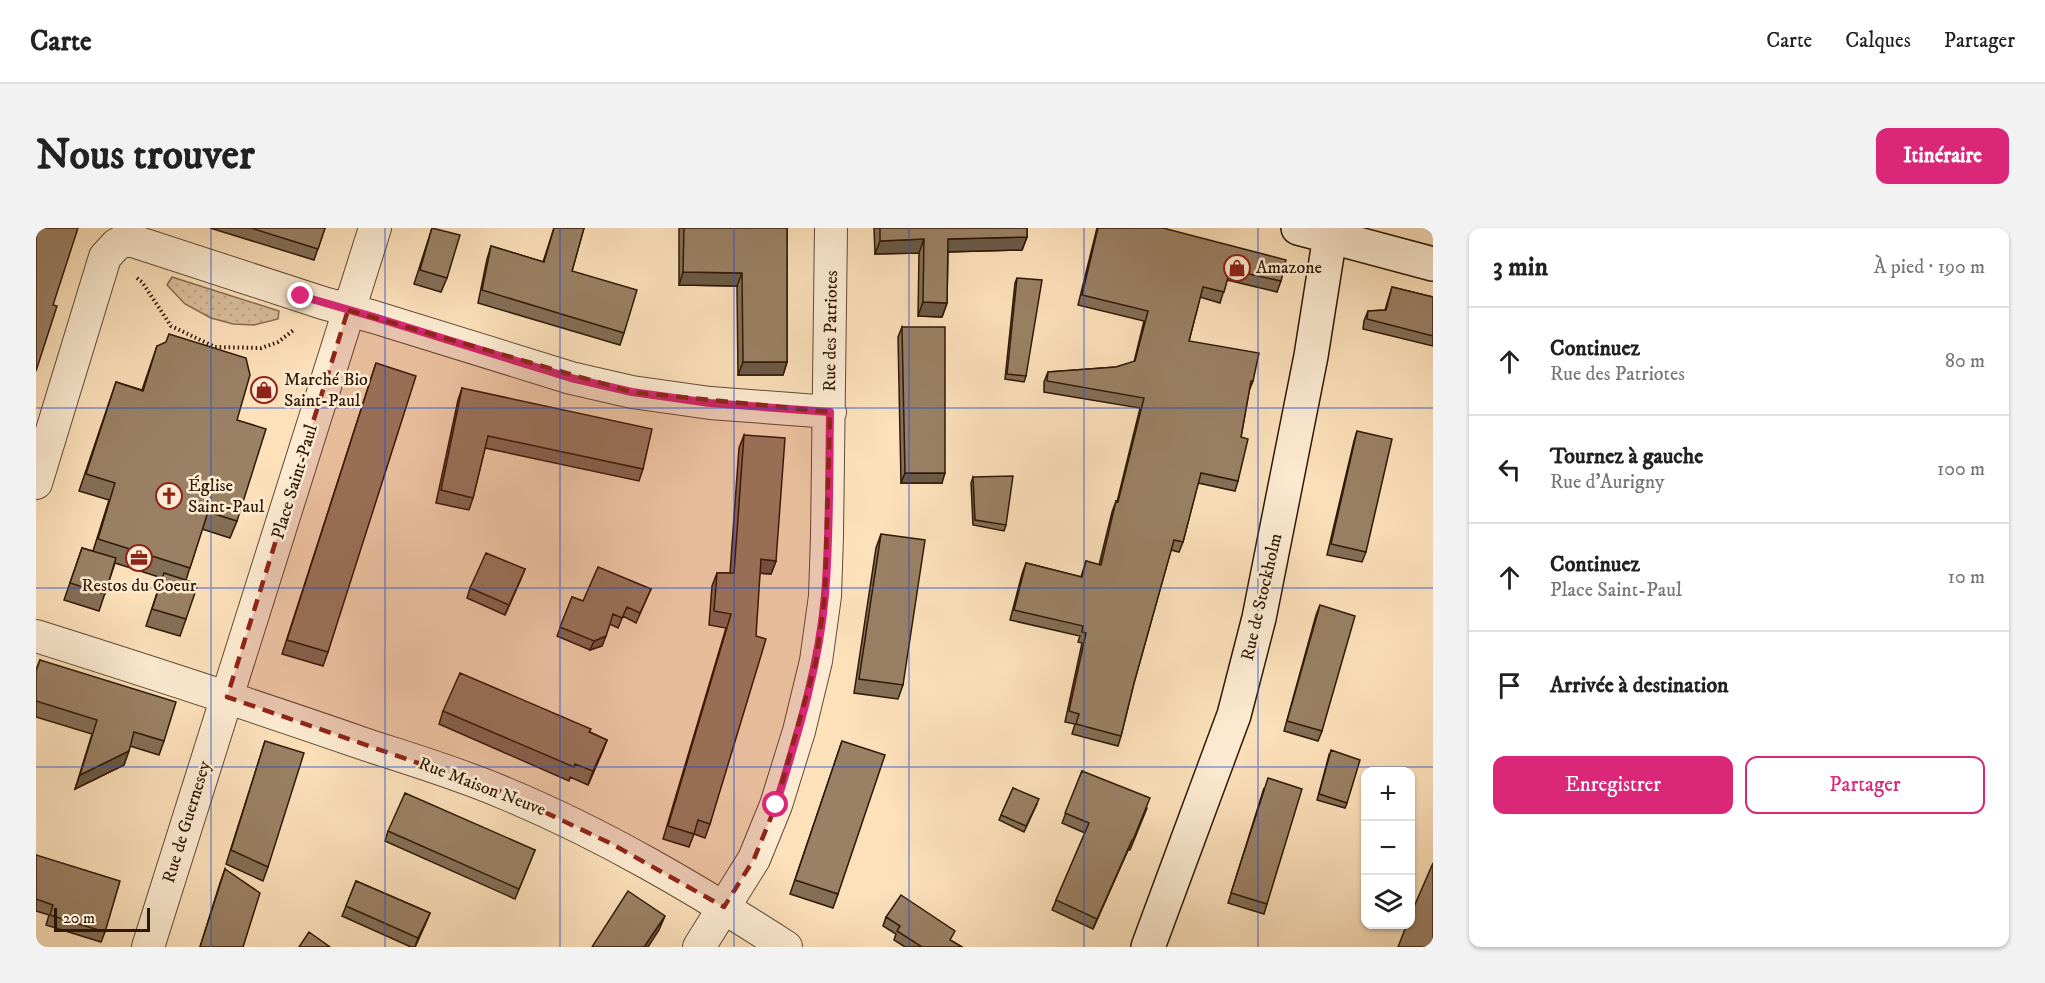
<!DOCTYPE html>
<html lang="fr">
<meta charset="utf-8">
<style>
:root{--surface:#fff;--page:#f2f2f2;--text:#222;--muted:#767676;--line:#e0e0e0;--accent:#db2777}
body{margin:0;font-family:"IM FELL DW Pica",serif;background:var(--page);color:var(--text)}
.controls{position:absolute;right:18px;bottom:18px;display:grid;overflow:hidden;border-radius:12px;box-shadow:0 2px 4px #0004}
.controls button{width:54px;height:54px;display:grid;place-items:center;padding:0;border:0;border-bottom:2px solid var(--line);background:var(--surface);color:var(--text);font:30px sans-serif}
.scale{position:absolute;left:18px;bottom:15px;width:96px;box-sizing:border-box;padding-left:6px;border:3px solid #301807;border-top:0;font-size:16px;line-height:21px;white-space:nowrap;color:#301807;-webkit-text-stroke:4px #fdecd3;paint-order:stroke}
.stop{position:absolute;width:18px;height:18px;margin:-14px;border:4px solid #db2777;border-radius:50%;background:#fff}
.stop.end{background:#db2777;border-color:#fff;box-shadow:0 2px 6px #0008}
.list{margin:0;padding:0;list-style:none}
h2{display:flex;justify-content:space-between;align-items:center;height:78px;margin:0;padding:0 24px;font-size:26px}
h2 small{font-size:20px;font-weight:400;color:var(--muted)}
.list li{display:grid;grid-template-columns:39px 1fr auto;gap:18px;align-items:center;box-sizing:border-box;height:108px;padding:0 24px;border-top:2px solid var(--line)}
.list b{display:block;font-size:22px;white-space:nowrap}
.list p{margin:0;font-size:20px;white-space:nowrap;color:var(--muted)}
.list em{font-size:20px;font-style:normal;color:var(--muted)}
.actions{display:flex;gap:12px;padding:18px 24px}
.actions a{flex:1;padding:14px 0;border:2px solid var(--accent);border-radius:12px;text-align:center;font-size:21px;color:var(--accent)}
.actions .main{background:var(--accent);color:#fff}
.icon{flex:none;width:33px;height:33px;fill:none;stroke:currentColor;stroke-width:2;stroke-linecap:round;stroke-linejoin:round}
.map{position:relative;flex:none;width:1397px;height:719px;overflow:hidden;border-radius:12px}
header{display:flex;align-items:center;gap:36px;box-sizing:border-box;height:84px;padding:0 30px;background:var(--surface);border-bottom:2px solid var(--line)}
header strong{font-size:28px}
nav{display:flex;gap:33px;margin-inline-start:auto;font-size:21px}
.intro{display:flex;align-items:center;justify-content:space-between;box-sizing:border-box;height:144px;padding:0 36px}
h1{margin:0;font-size:42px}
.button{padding:15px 27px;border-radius:12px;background:var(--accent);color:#fff;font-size:21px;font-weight:700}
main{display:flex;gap:36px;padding:0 36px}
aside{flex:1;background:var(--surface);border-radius:12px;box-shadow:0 2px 4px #0004}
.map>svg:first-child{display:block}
</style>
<header>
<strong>Carte</strong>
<nav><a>Carte</a><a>Calques</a><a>Partager</a></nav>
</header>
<div class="intro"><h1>Nous trouver</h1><a class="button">Itinéraire</a></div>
<main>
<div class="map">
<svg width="1397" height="719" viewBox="0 0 1397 719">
<defs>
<pattern id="grass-dots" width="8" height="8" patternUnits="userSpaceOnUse" patternTransform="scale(1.5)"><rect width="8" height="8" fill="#d9bf9c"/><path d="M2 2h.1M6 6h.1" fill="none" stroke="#bba385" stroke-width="1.8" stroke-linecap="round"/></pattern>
</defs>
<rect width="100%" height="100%" fill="#fce1bb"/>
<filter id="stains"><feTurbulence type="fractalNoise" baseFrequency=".00333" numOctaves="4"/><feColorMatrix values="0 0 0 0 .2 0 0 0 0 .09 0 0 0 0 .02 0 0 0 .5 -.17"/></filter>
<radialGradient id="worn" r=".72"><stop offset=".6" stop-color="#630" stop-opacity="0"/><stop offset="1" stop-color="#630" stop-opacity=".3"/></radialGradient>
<path fill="url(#grass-dots)" stroke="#846c52" stroke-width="1.5" d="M 136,49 L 243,83 L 242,91 L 218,97 L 197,96 L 175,90 L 149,76 L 131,57 Z"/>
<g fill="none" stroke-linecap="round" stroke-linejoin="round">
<defs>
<path id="street" d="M 0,255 L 69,29 L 80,17 L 87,13 L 97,13 L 287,75 L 338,89 L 535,150 L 596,164 L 674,175 L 794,184
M 0,408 C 111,443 222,479 331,517 C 377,532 424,546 468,565 C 567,606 660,661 750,719
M 112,719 L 339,0
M 663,719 L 718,631 L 740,577 L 763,503 L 780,433 L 789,368 L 791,308 L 795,0"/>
<path id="secondary" d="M 1262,0 L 1397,36
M 1112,719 L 1198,487 L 1223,390 L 1275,128 L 1294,8"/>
</defs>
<use href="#street" stroke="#634a34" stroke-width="34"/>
<use href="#secondary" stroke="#301807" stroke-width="36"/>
<path stroke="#301807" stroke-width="4" stroke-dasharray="1.5 3" stroke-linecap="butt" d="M 101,50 L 106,54 L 135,98 L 179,119 L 225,120 L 242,114 L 259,101"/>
<use href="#street" stroke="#fdecd3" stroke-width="32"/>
<use href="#secondary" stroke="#fdecd3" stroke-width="33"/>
</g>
<path fill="#846f57" stroke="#301807" stroke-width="1.5" d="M 174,0 L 289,0 L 278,32 Z
M 396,0 L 411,50 L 405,64 L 378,56 Z
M 518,0 L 548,0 L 536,43 L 588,105 L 584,117 L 442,75 L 451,31 L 455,18 L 507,34 Z
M 643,0 L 751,0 L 751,134 L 747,147 L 702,147 L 701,58 L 643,57 Z
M 838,0 L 991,0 L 991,9 L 986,22 L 912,24 L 911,75 L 906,89 L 882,88 L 883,25 L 839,26 Z
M 1061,0 L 1127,0 L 1245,53 L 1241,64 L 1191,52 L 1184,75 L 1164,69 L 1153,113 L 1217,153 L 1213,163 L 1205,209 L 1202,253 L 1199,263 L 1162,255 L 1147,314 L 1143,324 L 1135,322 L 1098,455 L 1085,508 L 1082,518 L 1036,506 L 1039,496 L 1029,494 L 1046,415 L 1042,414 L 1044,408 L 974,392 L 986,346 L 990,335 L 1045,349 L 1050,333 L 1063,337 L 1076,284 L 1080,273 L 1081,274 L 1104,180 L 1008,164 L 1008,154 L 1012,144 L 1080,139 L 1098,134 L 1108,93 L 1042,77 Z
M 981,50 L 990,148 L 988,154 L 969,151 L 979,55 Z
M 1356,59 L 1397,69 L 1397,118 L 1327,101 L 1328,93 L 1332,83 L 1349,82 Z
M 866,99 L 906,255 L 865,255 L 862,109 Z
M 121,118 L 201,192 L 201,293 L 194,310 L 166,301 L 150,352 L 150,391 L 144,408 L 110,398 L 126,350 L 79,335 L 63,383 L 28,372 L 46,320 L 57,323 L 73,272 L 43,263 L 80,154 L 106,162 Z
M 340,135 L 292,424 L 287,438 L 246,426 Z
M 426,160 L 607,241 L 603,253 L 449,220 L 437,270 L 433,282 L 400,275 L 422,172 Z
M 1321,203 L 1330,324 L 1326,334 L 1291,327 L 1318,213 Z
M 708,207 L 740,333 L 735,346 L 724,345 L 674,596 L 669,610 L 658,606 L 653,619 L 627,611 L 690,400 L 673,397 L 676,358 L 681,345 L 694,345 L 703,220 Z
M 937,249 L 970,297 L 968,303 L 937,297 L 935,255 Z
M 845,306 L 867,457 L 862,471 L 818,465 L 840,320 Z
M 489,341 L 469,387 L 431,370 L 434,360 Z
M 615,361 L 600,395 L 587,388 L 582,400 L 574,396 L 566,418 L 554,422 L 521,408 L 536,369 L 547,373 Z
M 1284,377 L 1286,503 L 1282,513 L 1248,503 L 1280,387 Z
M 4,432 L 128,513 L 123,527 L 94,518 L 88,537 L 39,561 L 56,506 L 0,489 L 0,442 Z
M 407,483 L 554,504 L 571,512 L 552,557 L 534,549 L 533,553 L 403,496 Z
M 229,513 L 232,639 L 227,653 L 190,636 Z
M 806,513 L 802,666 L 797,680 L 754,666 Z
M 1293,527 L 1311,575 L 1309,580 L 1281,572 Z
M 1046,543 L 1111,580 L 1094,622 L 1092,622 L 1057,701 L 1016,682 L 1049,605 L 1026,595 Z
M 977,560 L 1001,576 L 988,604 L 963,592 Z
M 1228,560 L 1231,676 L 1228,686 L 1192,675 Z
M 352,603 L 499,622 L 479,671 L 349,613 Z
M 0,627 L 69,704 L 65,714 L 10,697 L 13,687 L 0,683 Z
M 189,641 L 207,719 L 164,719 L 184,655 Z
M 320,653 L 394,685 L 379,719 L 375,719 L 306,688 Z
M 850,689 L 916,713 L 926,719 L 869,719 L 858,712 L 860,706 L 847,698 Z"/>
<path fill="#6c5a47" stroke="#301807" stroke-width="1.5" d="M 991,9 L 986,22 L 908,24 L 912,11 Z
M 888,11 L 883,25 L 839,26 L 844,13 Z
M 647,44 L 706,45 L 701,58 L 643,57 Z
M 887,74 L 911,75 L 906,89 L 882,88 Z
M 707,134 L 751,134 L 747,147 L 702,147 Z
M 869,245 L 909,245 L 906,255 L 865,255 Z
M 725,331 L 740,333 L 735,346 L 720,345 Z
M 489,341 L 485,351 L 469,387 L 473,377 Z
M 570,408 L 566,418 L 554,422 L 558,413 Z
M 571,512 L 566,525 L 552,557 L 557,543 Z
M 93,523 L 88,537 L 39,561 L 44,547 Z
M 1096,612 L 1092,622 L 1057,701 L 1061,691 Z
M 394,685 L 390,695 L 379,719 L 382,710 Z
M 629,688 L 623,702 L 612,719 L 608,719 Z"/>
<path fill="#9a8165" stroke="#301807" stroke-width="1.5" d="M 0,0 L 42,0 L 17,77 L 21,78 L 0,143 Z
M 215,0 L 289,0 L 282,21 Z
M 396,0 L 424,7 L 411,50 L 384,42 Z
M 518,0 L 548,0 L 536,43 L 601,62 L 588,105 L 446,62 L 455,18 L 508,34 Z
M 648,0 L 751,0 L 751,134 L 707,134 L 706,45 L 647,44 Z
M 844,0 L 991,0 L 991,9 L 912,11 L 911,75 L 887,74 L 888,11 L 844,13 Z
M 1062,0 L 1127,0 L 1250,32 L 1245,53 L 1194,42 L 1188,64 L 1167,59 L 1153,113 L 1223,125 L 1217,153 L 1215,153 L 1205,209 L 1212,211 L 1202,253 L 1165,245 L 1147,314 L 1138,312 L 1098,455 L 1085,508 L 1040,496 L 1043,486 L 1033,483 L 1050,405 L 1046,404 L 1047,398 L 978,382 L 990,335 L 1046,349 L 1050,333 L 1065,337 L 1080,273 L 1082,274 L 1108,170 L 1011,153 L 1012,144 L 1080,139 L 1099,133 L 1112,83 L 1046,67 Z
M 981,50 L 1006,52 L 990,148 L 971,146 Z
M 1356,59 L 1397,69 L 1397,108 L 1331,91 L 1332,83 L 1350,82 Z
M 866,99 L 909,99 L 909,245 L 869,245 Z
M 133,106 L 210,130 L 214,147 L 201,192 L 230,201 L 201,293 L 172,284 L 154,340 L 62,311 L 79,255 L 50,246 L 80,154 L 107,163 L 121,118 L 130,114 Z
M 340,135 L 380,148 L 292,424 L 251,412 Z
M 426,160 L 616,201 L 607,241 L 452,208 L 437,270 L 405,262 Z
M 1321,203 L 1356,211 L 1330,324 L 1295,316 Z
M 708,207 L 749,210 L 740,333 L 725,331 L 720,408 L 730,411 L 674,596 L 662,592 L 658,606 L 632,598 L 695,386 L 678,383 L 681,345 L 698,345 Z
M 977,248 L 970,297 L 939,292 L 937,249 Z
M 845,306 L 889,312 L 867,457 L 823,451 Z
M 46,320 L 80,330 L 69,366 L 34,355 Z
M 450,325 L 489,341 L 473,377 L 434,360 Z
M 562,339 L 615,361 L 604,385 L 591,379 L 586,390 L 577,386 L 570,408 L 558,413 L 524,399 L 536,369 L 547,373 Z
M 128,345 L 162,356 L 150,391 L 116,381 Z
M 1284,377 L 1319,388 L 1286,503 L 1251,493 Z
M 4,432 L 140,474 L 128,513 L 98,504 L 93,523 L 44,547 L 61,492 L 0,473 L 0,443 Z
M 424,445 L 555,501 L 553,504 L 571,512 L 557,543 L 539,536 L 538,539 L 407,483 Z
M 229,513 L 268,525 L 232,639 L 195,622 Z
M 806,513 L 849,527 L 802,666 L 759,652 Z
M 1295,522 L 1324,532 L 1311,575 L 1283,566 Z
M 1046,543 L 1114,570 L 1097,612 L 1096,612 L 1061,691 L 1020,672 L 1053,595 L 1029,585 Z
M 1232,550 L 1266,561 L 1231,676 L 1195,665 Z
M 977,560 L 1003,571 L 990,598 L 965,587 Z
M 369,565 L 499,622 L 483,661 L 352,603 Z
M 0,627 L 84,653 L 69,704 L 14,687 L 17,677 L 0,671 Z
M 1397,635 L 1397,719 L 1362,719 L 1371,696 L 1374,696 L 1374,688 Z
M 189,641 L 224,665 L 207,719 L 164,719 Z
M 320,653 L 394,685 L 382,710 L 310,678 Z
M 592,663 L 629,688 L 608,719 L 556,719 Z
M 865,667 L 919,703 L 914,712 L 926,719 L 886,719 L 861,703 L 864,698 L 850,689 Z
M 273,704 L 294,719 L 263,719 Z"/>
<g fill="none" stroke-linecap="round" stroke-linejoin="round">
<path stroke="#db2777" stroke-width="8" d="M 265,68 L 338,89 L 535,150 L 596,164 L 674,175 L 794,184 C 793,245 794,307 789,367 C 783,439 761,508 740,577"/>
</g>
<path fill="#8f2418" fill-opacity="0.2" stroke="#8f2418" stroke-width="4.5" stroke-dasharray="12 8" stroke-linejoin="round" d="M 312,82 L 596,164 L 794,184 L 789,368 L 780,433 L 740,577 L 718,631 L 688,679 L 576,616 L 466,564 L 191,469 Z"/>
<path fill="none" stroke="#1d4ed8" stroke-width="1.5" stroke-opacity="0.55" d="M 175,0 L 175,719M 349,0 L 349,719M 524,0 L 524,719M 698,0 L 698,719M 873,0 L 873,719M 1048,0 L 1048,719M 1222,0 L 1222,719M 0,180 L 1397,180M 0,360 L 1397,360M 0,539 L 1397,539"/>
<defs>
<symbol id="shop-ring" viewBox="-11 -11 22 22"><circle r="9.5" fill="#fdecd3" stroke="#8f2418" stroke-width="1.5"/><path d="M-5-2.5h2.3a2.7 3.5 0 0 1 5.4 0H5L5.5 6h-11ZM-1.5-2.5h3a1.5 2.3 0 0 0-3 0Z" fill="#8f2418"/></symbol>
<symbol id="church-ring" viewBox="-11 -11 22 22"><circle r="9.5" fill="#fdecd3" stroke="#8f2418" stroke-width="1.5"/><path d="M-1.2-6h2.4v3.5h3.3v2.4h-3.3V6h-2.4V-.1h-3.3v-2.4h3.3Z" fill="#8f2418"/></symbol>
<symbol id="office-ring" viewBox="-11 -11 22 22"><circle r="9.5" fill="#fdecd3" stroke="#8f2418" stroke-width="1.5"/><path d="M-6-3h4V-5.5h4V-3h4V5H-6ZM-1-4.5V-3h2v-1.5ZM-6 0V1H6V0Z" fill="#8f2418"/></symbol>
</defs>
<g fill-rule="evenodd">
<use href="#shop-ring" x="1186" y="25" width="30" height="30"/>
<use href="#shop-ring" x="213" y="147" width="30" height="30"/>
<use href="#church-ring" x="118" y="253" width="30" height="30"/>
<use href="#office-ring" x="88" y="315" width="30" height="30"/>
</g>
<g text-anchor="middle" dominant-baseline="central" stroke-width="5" stroke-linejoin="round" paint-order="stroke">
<g font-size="18" fill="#301807" stroke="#fdecd3" text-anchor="start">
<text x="1220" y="40">Amazone</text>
<text x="248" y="152">Marché Bio<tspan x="248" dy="21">Saint-Paul</tspan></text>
<text x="152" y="258">Église<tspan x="152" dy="21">Saint-Paul</tspan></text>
<text x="103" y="358" text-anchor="middle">Restos du Coeur</text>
</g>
<g font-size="18" fill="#301807" stroke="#fdecd3">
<text transform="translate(795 103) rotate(-89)">Rue des Patriotes</text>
<text transform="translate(259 254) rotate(-73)">Place Saint-Paul</text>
<text transform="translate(1226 369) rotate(-77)">Rue de Stockholm</text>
<text transform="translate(446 559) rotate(21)">Rue Maison Neuve</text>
<text transform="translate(151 594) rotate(-73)">Rue de Guernesey</text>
</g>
</g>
<rect width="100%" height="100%" filter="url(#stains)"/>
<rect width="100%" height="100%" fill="url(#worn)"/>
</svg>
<div class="controls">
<button>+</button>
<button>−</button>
<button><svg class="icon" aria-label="layers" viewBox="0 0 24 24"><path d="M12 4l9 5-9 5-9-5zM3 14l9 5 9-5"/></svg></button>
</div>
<div class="scale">20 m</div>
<div class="stop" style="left:740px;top:577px"></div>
<div class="stop end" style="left:265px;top:68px"></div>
</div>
<aside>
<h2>3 min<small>À pied · 190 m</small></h2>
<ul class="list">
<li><svg class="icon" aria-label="ahead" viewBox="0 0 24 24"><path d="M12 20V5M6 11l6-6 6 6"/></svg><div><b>Continuez</b><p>Rue des Patriotes</p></div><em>80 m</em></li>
<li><svg class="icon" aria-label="left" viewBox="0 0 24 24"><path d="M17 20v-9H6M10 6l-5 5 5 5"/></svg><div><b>Tournez à gauche</b><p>Rue d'Aurigny</p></div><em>100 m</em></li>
<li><svg class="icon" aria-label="ahead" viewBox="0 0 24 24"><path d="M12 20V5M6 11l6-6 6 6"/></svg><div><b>Continuez</b><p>Place Saint-Paul</p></div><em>10 m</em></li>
<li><svg class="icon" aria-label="arrive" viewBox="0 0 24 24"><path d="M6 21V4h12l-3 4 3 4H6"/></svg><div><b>Arrivée à destination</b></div></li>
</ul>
<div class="actions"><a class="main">Enregistrer</a><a>Partager</a></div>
</aside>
</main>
